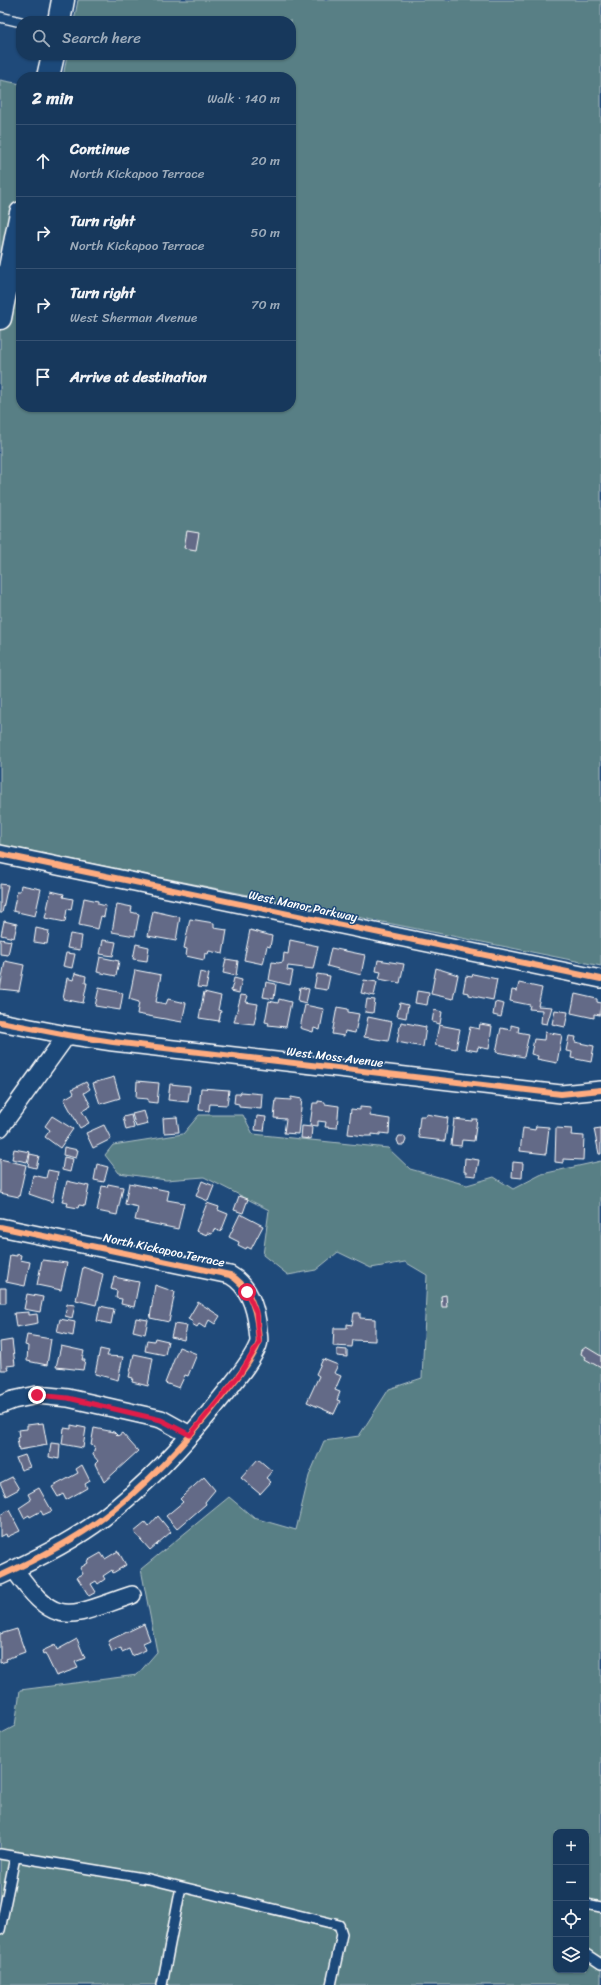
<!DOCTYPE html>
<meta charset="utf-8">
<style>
:root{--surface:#17385c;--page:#244365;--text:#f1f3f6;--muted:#9eacbb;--line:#365272}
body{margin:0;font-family:Sriracha,sans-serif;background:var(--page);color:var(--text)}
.controls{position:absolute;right:12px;bottom:12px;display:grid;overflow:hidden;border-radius:8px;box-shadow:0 1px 3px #0004}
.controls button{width:36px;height:36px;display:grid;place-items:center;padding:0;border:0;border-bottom:1px solid var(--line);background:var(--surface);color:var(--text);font:20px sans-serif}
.stop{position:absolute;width:12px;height:12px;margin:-9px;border:3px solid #e11d48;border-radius:50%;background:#fff}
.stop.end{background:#e11d48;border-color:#fff;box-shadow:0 1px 4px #0008}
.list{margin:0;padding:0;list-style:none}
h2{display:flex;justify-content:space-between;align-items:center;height:52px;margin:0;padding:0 16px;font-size:17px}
h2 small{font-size:13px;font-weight:400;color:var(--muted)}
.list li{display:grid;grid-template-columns:26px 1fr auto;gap:12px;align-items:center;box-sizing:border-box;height:72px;padding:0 16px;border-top:1px solid var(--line)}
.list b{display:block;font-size:15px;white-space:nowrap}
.list p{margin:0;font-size:13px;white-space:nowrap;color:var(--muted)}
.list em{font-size:13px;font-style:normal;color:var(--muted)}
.icon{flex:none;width:22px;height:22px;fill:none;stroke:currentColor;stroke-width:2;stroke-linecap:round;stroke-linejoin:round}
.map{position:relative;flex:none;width:601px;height:1985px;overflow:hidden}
.search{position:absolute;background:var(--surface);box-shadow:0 1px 3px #0004;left:16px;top:16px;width:280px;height:44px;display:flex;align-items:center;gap:10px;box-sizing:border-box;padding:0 14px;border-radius:16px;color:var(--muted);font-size:15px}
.panel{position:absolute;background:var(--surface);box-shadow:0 1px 3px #0004;left:16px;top:72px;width:280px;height:340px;border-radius:16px}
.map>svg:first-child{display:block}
</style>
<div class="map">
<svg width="601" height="1985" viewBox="0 0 601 1985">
<rect width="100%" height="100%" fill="#1f4a7a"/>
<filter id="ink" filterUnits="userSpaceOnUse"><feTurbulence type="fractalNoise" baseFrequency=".025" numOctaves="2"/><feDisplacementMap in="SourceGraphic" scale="8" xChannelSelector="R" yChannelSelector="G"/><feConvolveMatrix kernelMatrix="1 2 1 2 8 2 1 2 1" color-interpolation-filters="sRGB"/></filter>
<g filter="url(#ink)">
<path fill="#597f85" stroke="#acbfc2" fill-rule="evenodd" d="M 78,0 L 601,0 L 601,966 L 0,845 L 0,80 L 21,84 L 21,407 L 291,407 L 291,77 L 63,77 L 67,55 L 291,55 L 291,21 L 74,21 Z
M 199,1115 L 243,1115 L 253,1134 L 388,1148 L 410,1169 L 467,1185 L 494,1177 L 513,1189 L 542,1174 L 601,1161 L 601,1985 L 0,1985 L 0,1734 L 15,1726 L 20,1690 L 137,1675 L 157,1652 L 141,1569 L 229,1497 L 254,1518 L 296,1530 L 309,1476 L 324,1441 L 359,1436 L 389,1389 L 422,1378 L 427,1275 L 405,1262 L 371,1268 L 338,1252 L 316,1270 L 288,1275 L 263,1255 L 269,1210 L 204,1177 L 166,1180 L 119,1173 L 105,1155 L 113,1145 L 183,1134 ZM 556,1832 L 586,1832 L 586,1970 L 556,1970 Z"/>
<path fill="#636a87" stroke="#fff" d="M 187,531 L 199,533 L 196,550 L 184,548 Z
M 0,884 L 8,885 L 2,913 L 0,913 Z
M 21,885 L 41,889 L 35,916 L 13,911 L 17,891 L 20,891 Z
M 51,891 L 64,894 L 63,897 L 73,899 L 71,910 L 67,909 L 65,922 L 45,918 Z
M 84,898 L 98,901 L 98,904 L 106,906 L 104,917 L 101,916 L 98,929 L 79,925 Z
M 117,904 L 132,907 L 131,912 L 139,914 L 135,936 L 112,932 Z
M 153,911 L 180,917 L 176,941 L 148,936 Z
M 190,919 L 214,923 L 214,928 L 227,930 L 223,954 L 209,951 L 208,954 L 205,953 L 204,960 L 186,956 L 187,949 L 184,948 Z
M 4,921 L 17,924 L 14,938 L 1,935 Z
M 36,928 L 49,931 L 47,944 L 34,942 Z
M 250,930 L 272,936 L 270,947 L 267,946 L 263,964 L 244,960 Z
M 70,934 L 82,936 L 80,950 L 67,948 Z
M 0,939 L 11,941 L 8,955 L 0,954 Z
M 103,940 L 116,942 L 113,956 L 100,954 Z
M 290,940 L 318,946 L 313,969 L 288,966 L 287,970 L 293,971 L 290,985 L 269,980 L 272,962 L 278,963 L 283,962 L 284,953 L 288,954 Z
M 136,944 L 149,947 L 147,961 L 133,959 Z
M 331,948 L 365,955 L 361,975 L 327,966 Z
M 66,953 L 75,954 L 72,968 L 63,966 Z
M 100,957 L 119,961 L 116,976 L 97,972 Z
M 226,959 L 238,961 L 236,976 L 223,973 Z
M 378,960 L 404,964 L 400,983 L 379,979 L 381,972 L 376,971 Z
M 5,961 L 24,965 L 19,991 L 0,989 Z
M 436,968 L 458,975 L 453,999 L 431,994 Z
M 135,970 L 161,975 L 156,1002 L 166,1004 L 168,999 L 186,1003 L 182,1022 L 137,1014 L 139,1002 L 129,999 Z
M 200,972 L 209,974 L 206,988 L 197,987 Z
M 75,973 L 86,976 L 85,983 L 87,983 L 83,1003 L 63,999 L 67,978 L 73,980 Z
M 317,974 L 330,976 L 327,990 L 314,988 Z
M 473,974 L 497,979 L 493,1000 L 469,995 L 469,993 L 463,992 L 466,976 L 472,977 Z
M 234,978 L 242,980 L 239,993 L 231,991 Z
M 364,980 L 377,982 L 374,996 L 361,993 Z
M 266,982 L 276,984 L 274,999 L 263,997 Z
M 519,983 L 542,988 L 538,1006 L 552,1007 L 547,1024 L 541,1023 L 542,1010 L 529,1009 L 530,1005 L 510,1001 L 512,990 L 517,991 Z
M 300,987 L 309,989 L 306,1003 L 298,1001 Z
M 99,988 L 123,993 L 120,1010 L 95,1006 Z
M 417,991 L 429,993 L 427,1005 L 415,1003 Z
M 204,992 L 221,996 L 218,1010 L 221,1011 L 219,1021 L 199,1018 Z
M 575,994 L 597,999 L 597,1002 L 601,1003 L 600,1015 L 594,1014 L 594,1018 L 571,1013 Z
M 241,995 L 248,996 L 246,1002 L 258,1004 L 254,1024 L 234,1022 Z
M 279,999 L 291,1002 L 286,1027 L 268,1025 L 269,1023 L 265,1022 L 269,1001 L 278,1003 Z
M 367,999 L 375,1000 L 373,1013 L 365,1012 Z
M 495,1002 L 504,1004 L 501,1017 L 493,1015 Z
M 400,1003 L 408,1005 L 406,1018 L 397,1016 Z
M 305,1005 L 324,1009 L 320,1030 L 314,1028 L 313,1032 L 300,1028 Z
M 337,1007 L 348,1009 L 348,1012 L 359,1014 L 355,1033 L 345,1031 L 344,1036 L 332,1034 Z
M 434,1010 L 442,1012 L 440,1024 L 432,1022 Z
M 555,1010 L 568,1012 L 565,1027 L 552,1024 Z
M 368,1017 L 392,1022 L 388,1041 L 364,1037 Z
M 401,1022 L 426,1027 L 423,1047 L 397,1042 Z
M 480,1024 L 492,1026 L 489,1049 L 478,1047 L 477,1051 L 465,1049 L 470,1027 L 479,1029 Z
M 439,1025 L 460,1029 L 456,1049 L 435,1045 Z
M 511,1025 L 519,1027 L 518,1032 L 529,1034 L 524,1057 L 496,1052 L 501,1028 L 511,1030 Z
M 545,1032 L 562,1035 L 557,1063 L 537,1059 L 538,1056 L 531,1054 L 534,1039 L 544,1040 Z
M 569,1036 L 576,1037 L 575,1042 L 594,1046 L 591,1062 L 571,1058 L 572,1052 L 566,1051 Z
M 114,1077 L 120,1098 L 100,1104 L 93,1083 Z
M 137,1081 L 159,1083 L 157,1103 L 148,1102 L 148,1099 L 136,1098 Z
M 86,1082 L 90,1089 L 84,1093 L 91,1106 L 82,1111 L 89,1123 L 80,1128 L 64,1099 L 74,1093 L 72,1089 Z
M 170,1084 L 190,1086 L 188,1102 L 168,1100 Z
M 201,1088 L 229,1090 L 227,1105 L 210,1104 L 209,1111 L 199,1110 Z
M 241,1092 L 262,1094 L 261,1109 L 239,1107 L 239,1104 L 234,1103 L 235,1094 L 240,1094 Z
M 291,1097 L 302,1099 L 298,1134 L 284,1133 L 286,1119 L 274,1118 L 276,1099 L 291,1100 Z
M 318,1101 L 325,1102 L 325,1104 L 339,1106 L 337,1128 L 325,1127 L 326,1122 L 318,1121 L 318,1126 L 310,1125 L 313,1103 L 318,1103 Z
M 360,1107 L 371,1108 L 370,1116 L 390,1119 L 389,1134 L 380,1133 L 380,1135 L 372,1134 L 372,1136 L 365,1136 L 348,1134 L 351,1109 L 360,1110 Z
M 144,1111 L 148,1124 L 136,1127 L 132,1114 Z
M 426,1114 L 448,1118 L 445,1141 L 419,1138 L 419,1134 L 418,1134 L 420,1116 L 426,1116 Z
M 131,1115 L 134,1128 L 126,1130 L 123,1117 Z
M 52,1116 L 73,1129 L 60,1148 L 45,1137 L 50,1130 L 45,1126 Z
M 257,1116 L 266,1117 L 264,1131 L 255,1130 Z
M 177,1117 L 179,1132 L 164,1133 L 163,1118 Z
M 454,1119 L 472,1121 L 472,1119 L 477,1119 L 474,1141 L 462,1140 L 461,1146 L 451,1145 Z
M 104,1125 L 111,1139 L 93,1148 L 86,1133 Z
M 302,1126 L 312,1127 L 311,1139 L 301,1138 Z
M 536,1126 L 549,1127 L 546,1154 L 520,1151 L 523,1128 L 535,1130 Z
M 556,1128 L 572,1129 L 571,1135 L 584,1136 L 583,1160 L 563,1159 L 563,1163 L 555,1162 Z
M 601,1128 L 601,1154 L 599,1154 L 594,1129 Z
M 399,1136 L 404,1136 L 406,1140 L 404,1145 L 399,1145 L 397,1140 Z
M 64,1147 L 78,1150 L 76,1158 L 63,1155 Z
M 14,1149 L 30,1152 L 27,1162 L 12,1159 Z
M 30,1154 L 39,1156 L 36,1168 L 28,1166 Z
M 64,1157 L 73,1159 L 70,1172 L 62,1170 Z
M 465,1158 L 479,1160 L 476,1176 L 466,1175 L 466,1172 L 464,1172 Z
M 0,1159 L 26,1165 L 19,1197 L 0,1193 Z
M 513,1162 L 523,1163 L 522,1178 L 512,1177 Z
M 97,1164 L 108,1167 L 104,1182 L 94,1180 Z
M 48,1170 L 58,1172 L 52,1202 L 29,1194 L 33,1175 L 46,1178 Z
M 67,1181 L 89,1186 L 85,1206 L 79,1205 L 78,1208 L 67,1206 L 68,1203 L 62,1202 Z
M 202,1181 L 214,1186 L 208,1201 L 196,1196 Z
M 129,1183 L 169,1191 L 167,1200 L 184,1203 L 178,1229 L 135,1220 L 138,1207 L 125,1204 Z
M 108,1184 L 123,1187 L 117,1215 L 97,1211 L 102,1186 L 107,1187 Z
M 239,1196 L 248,1199 L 243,1213 L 234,1210 Z
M 207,1203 L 219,1207 L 218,1210 L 228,1214 L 221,1232 L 214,1229 L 212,1234 L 207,1233 L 207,1235 L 196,1231 Z
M 240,1214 L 263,1226 L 251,1249 L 247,1247 L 246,1249 L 238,1245 L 239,1242 L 229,1237 Z
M 17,1254 L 21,1255 L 20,1260 L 30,1262 L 25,1286 L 6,1282 L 10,1255 L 17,1256 Z
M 42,1260 L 67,1263 L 61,1290 L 37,1285 Z
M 83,1267 L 103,1274 L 96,1305 L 76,1300 Z
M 114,1277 L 139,1282 L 134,1307 L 121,1304 L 122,1299 L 116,1298 L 117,1291 L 111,1289 Z
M 155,1285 L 175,1292 L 169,1322 L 150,1318 Z
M 0,1288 L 6,1288 L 6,1303 L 0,1303 Z
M 27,1294 L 43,1297 L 40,1312 L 24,1309 Z
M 446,1295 L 447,1307 L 442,1307 L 441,1296 Z
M 198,1302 L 220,1316 L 215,1324 L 209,1320 L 205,1328 L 199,1324 L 197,1327 L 192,1324 L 193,1322 L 188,1319 Z
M 67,1304 L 75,1305 L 72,1318 L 65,1316 Z
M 100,1306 L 114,1309 L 111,1324 L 97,1321 Z
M 29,1312 L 29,1315 L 37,1314 L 38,1323 L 16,1327 L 14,1313 Z
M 354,1313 L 360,1313 L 360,1318 L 375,1319 L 375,1341 L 353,1340 L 352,1347 L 333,1346 L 334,1328 L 347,1328 L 347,1324 L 352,1325 Z
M 136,1318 L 148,1320 L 145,1334 L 133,1331 Z
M 60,1319 L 75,1322 L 73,1336 L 57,1332 Z
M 174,1324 L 187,1326 L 184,1340 L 171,1337 Z
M 27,1335 L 51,1339 L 47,1365 L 27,1361 L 28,1346 L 25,1345 Z
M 155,1338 L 168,1341 L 165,1355 L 145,1351 L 147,1340 L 154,1341 Z
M 12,1340 L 15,1365 L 7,1366 L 8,1370 L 1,1370 L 0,1342 Z
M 61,1346 L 84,1351 L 82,1360 L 85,1360 L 83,1370 L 56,1367 Z
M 179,1347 L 197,1354 L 188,1376 L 185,1375 L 179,1388 L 165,1383 Z
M 586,1347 L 601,1356 L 601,1368 L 585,1359 L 586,1357 L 581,1354 L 582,1350 Z
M 100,1349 L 109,1351 L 107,1356 L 123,1357 L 118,1380 L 95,1374 Z
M 337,1349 L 347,1350 L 347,1357 L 337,1356 Z
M 134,1354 L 153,1358 L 148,1386 L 132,1382 L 133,1378 L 129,1377 Z
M 323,1359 L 338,1365 L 334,1373 L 341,1376 L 335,1390 L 340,1392 L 337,1400 L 340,1401 L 334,1414 L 307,1402 L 319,1376 L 316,1374 Z
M 43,1423 L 47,1445 L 19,1450 L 17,1438 L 19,1437 L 18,1430 L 27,1429 L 27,1425 Z
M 71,1425 L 86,1428 L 83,1448 L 62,1444 L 64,1428 L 71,1429 Z
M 94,1428 L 114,1432 L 118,1436 L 122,1433 L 138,1451 L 104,1482 L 95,1464 L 98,1461 L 93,1455 L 95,1446 L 91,1445 Z
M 51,1443 L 60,1444 L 59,1459 L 49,1457 Z
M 25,1455 L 30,1467 L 21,1470 L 16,1458 Z
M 258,1459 L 272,1471 L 266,1478 L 271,1482 L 260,1494 L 241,1478 Z
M 82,1465 L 90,1481 L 85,1484 L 87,1488 L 66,1500 L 63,1494 L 58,1497 L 52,1487 L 78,1473 L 76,1469 Z
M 12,1477 L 19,1489 L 6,1496 L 0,1483 Z
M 204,1477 L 215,1490 L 205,1502 L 206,1504 L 177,1529 L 166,1516 L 183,1502 L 180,1499 L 184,1495 Z
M 39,1488 L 52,1511 L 43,1515 L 41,1511 L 30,1517 L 29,1515 L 24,1518 L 19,1508 L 31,1500 L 28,1494 Z
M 9,1510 L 20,1531 L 7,1537 L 6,1534 L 0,1537 L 0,1515 Z
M 158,1516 L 171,1532 L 150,1550 L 134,1532 L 145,1523 L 148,1527 Z
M 118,1551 L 126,1565 L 113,1573 L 112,1570 L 103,1576 L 105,1579 L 98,1584 L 96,1581 L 91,1584 L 96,1592 L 89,1596 L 77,1577 L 83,1574 L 80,1568 L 88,1563 L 87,1561 L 101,1553 L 105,1559 Z
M 144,1624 L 150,1640 L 143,1643 L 146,1650 L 132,1656 L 129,1649 L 122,1652 L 121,1648 L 112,1652 L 108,1641 Z
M 17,1629 L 25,1652 L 6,1659 L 7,1661 L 0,1663 L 0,1634 Z
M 77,1639 L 85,1658 L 75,1662 L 78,1668 L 56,1676 L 45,1653 L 43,1654 L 42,1651 L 55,1645 L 57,1650 Z"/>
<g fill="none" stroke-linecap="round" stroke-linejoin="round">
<defs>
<path id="lane" d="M 0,17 L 21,22
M 0,1854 L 149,1879 L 339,1925 L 342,1934 L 331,1985
M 586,1904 L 601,1907
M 0,1930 L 15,1857
M 586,1954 L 601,1964
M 162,1985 L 181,1887"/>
<path id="street" d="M 0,854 L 601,979
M 0,1022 L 67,1035 L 113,1042 L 561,1094 L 601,1090
M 0,1128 L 67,1035
M 0,1227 L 230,1275 C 250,1286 256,1309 258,1330 C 258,1334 260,1341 258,1345 C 251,1362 237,1378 226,1392 C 190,1438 150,1483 103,1518 C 73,1541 35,1560 0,1576
M 0,1405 L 13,1400 L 37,1395 L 68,1398 L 161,1419 L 190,1435
M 14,1569 C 58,1631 68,1616 132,1595"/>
<path id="secondary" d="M 59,21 L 63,0
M 48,77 L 53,55
M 0,318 L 21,213"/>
</defs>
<use href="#lane" stroke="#fff" stroke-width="12"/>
<use href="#street" stroke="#fff" stroke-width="20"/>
<use href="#secondary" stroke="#fff" stroke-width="25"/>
<use href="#lane" stroke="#1f4a7a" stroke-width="9"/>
<use href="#street" stroke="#1f4a7a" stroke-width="17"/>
<use href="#secondary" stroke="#1f4a7a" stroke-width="22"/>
<defs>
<path id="cycleway" d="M 0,854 L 601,979
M 0,1022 L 67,1035 L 113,1042 L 561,1094 L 601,1090
M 0,1227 L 230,1275 C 250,1286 256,1309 258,1330 C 258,1334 260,1341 258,1345 C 251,1362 237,1378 226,1392 C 190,1438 150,1483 103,1518 C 73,1541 35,1560 0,1576"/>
</defs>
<use href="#cycleway" stroke="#1f4a7a" stroke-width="8"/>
<use href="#cycleway" stroke="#ffac80" stroke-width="6"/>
</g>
</g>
<g fill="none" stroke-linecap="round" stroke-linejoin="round" filter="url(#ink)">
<path stroke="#e11d48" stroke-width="5" d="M 37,1395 L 68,1398 L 161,1420 L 190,1435 L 240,1374 L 259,1343 L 256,1312 L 247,1292"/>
</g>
<g text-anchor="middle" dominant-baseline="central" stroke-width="3" stroke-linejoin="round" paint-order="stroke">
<g font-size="12" fill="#fff" stroke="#1f4a7a">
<text transform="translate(303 906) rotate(12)">West Manor Parkway</text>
<text transform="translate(335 1057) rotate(7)">West Moss Avenue</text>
<text transform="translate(164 1250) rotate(12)">North Kickapoo Terrace</text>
</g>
</g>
</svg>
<div class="controls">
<button>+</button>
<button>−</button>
<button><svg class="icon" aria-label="locate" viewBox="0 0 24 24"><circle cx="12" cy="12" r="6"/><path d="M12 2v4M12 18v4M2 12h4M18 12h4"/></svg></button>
<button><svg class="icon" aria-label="layers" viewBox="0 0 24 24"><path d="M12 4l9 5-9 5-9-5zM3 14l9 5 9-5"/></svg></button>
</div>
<div class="stop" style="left:247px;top:1292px"></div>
<div class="stop end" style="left:37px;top:1395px"></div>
<div class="search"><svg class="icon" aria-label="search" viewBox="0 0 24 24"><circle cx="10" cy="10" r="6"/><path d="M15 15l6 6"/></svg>Search here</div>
<section class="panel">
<h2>2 min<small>Walk · 140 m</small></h2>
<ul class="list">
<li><svg class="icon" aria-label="ahead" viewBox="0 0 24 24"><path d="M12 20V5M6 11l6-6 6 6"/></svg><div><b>Continue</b><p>North Kickapoo Terrace</p></div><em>20 m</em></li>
<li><svg class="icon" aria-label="right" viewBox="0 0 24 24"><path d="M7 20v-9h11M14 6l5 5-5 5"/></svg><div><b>Turn right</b><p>North Kickapoo Terrace</p></div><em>50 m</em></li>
<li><svg class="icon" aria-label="right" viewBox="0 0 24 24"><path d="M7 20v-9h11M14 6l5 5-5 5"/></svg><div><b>Turn right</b><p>West Sherman Avenue</p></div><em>70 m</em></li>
<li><svg class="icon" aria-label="arrive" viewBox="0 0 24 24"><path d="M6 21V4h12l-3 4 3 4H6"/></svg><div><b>Arrive at destination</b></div></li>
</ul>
</section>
</div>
